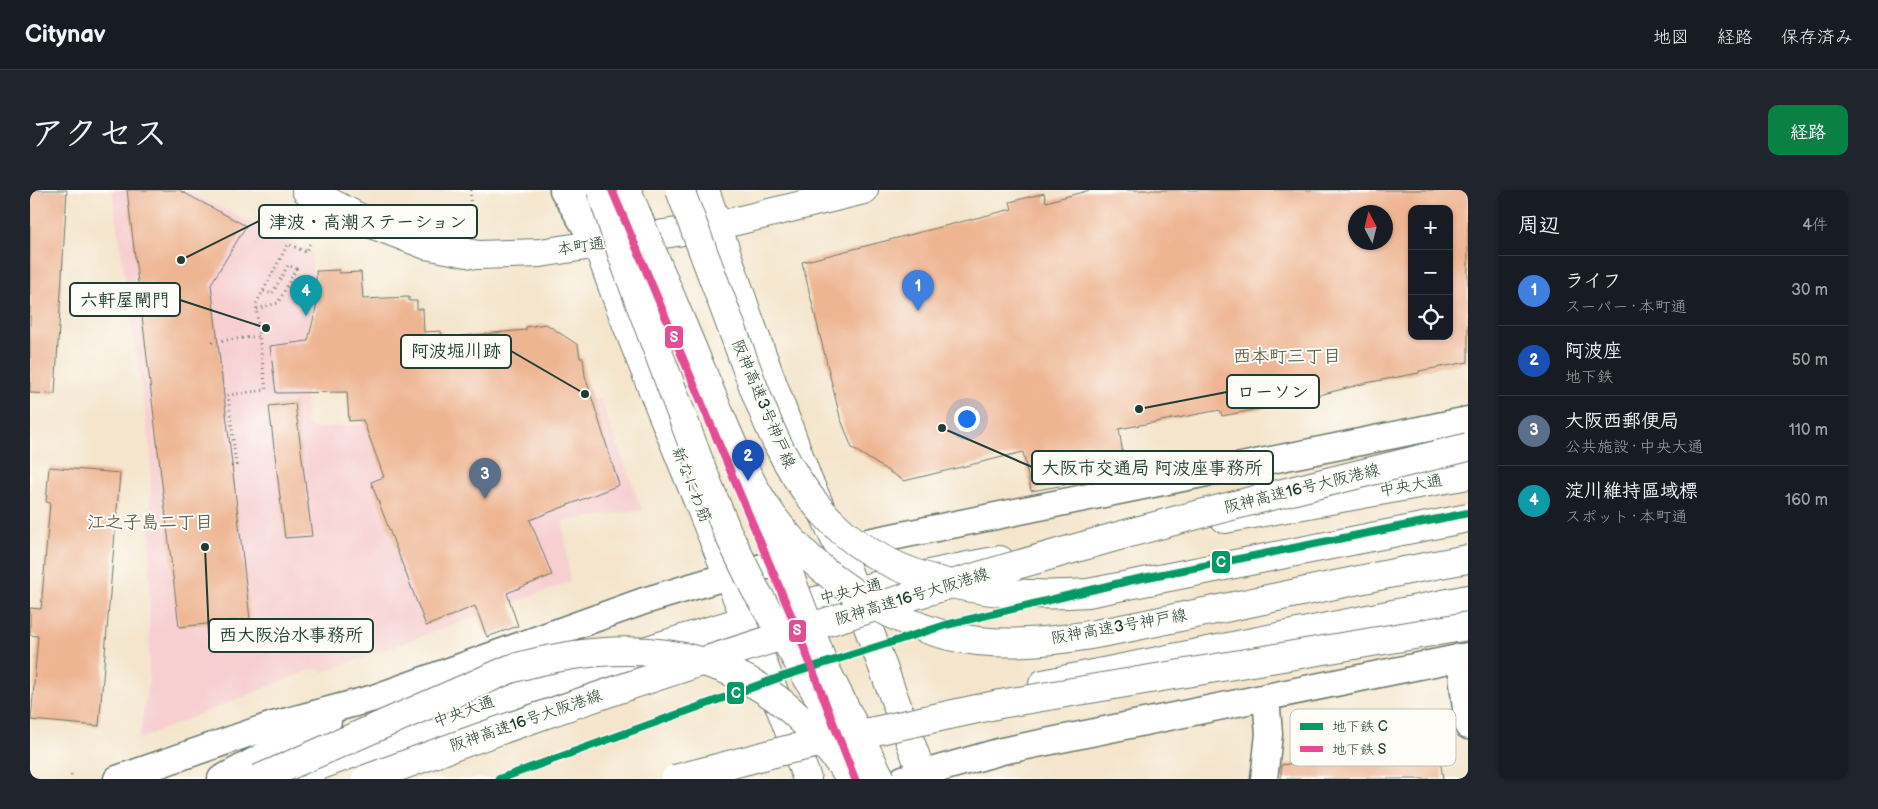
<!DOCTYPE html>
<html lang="ja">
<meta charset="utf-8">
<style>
:root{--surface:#171b24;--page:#20242c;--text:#f1f3f6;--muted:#9ea1a6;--line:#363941;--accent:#0b8043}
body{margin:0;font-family:"Balsamiq Sans","Klee One",sans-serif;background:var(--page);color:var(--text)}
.controls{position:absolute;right:15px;top:15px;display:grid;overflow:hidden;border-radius:10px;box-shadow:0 1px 4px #0004}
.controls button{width:45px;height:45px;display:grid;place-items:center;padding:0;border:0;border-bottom:1px solid var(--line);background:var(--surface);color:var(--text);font:25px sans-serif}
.compass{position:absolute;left:1318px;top:15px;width:45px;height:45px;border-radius:50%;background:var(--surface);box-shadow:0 1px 4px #0004;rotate:353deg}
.you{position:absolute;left:936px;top:228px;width:18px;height:18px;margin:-12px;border:4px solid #fff;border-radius:50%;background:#1a73e8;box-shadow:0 0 0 8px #1a73e833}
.badge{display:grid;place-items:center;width:32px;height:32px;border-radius:50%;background:var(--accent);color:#fff;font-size:16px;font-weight:700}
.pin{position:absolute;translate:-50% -41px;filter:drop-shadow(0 1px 2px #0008)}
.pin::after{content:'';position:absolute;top:26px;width:18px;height:15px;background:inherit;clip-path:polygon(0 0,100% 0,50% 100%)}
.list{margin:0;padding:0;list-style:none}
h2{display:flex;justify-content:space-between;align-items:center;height:65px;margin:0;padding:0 20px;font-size:21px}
h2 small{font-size:16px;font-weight:400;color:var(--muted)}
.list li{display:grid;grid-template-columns:32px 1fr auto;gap:15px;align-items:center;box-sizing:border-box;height:70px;padding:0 20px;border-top:1px solid var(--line)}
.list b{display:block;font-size:19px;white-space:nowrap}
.list p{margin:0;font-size:16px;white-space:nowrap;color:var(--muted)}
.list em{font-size:16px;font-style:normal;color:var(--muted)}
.icon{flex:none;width:28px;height:28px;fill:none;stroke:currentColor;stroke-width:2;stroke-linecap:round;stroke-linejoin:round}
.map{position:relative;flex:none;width:1438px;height:589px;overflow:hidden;border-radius:10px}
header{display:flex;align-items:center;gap:30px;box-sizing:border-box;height:70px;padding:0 25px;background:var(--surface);border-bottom:1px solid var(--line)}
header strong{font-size:24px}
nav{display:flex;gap:28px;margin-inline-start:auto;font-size:18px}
.intro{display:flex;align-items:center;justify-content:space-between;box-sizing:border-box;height:120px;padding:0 30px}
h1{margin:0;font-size:35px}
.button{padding:12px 22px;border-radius:10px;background:var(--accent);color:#fff;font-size:18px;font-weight:700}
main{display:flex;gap:30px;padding:0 30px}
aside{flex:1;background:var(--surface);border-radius:10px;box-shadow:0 1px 4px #0004}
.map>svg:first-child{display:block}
</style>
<header>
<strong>Citynav</strong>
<nav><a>地図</a><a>経路</a><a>保存済み</a></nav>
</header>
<div class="intro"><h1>アクセス</h1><a class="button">経路</a></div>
<main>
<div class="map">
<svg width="1438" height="589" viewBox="0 0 1438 589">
<rect width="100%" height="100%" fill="#fdfcf7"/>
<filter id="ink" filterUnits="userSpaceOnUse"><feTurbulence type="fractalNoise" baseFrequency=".02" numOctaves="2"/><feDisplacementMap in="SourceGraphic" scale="10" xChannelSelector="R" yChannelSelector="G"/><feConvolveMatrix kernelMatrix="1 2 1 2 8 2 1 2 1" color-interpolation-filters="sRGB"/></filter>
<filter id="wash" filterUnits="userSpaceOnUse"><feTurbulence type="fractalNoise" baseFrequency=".0096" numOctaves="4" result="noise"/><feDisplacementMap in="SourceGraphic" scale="20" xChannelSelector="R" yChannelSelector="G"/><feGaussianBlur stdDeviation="1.12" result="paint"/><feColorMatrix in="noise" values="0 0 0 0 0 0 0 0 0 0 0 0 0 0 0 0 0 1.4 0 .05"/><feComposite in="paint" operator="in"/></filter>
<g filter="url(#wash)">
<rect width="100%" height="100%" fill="#f4e5cc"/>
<path fill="#f7cfd1" d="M 82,0 L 154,0 L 281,61 L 284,114 L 275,153 L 276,233 L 283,239 L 570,209 L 612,320 L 533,331 L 540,392 L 294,482 L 285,478 L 267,485 L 109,549 L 119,488 L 121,264 Z"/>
<g id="blocks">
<path fill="#eeb593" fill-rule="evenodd" d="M 0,0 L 37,0 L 25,204 L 0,203 Z
M 97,0 L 149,0 L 216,36 L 181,94 L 220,429 L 149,437 Z
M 1060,0 L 1438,0 L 1438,172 L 1389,181 L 1389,183 L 1336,193 L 1255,214 L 1192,226 L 1190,220 L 1089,239 L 1096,283 L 1035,292 L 1035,295 L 1001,301 L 993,262 L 874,291 L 822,258 L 810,227 L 772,72 L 982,19 L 980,12 L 1014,3 L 1016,12 ZM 1382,19 L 1419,19 L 1419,146 L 1382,146 ZM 1326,22 L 1356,22 L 1356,52 L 1326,52 Z
M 309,80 L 309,83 L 331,82 L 333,109 L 379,107 L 379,111 L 387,111 L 387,119 L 393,119 L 394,142 L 411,141 L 412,148 L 496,140 L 496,137 L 516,134 L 548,155 L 550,168 L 553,168 L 555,186 L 589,295 L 500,330 L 522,385 L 477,403 L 488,436 L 457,447 L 445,416 L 396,436 L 341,292 L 354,287 L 333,230 L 319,231 L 317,202 L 246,203 L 240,156 L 278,151 L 287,114 L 286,81 Z
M 265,213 L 282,346 L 255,348 L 239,216 Z
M 19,277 L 90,283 L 69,536 L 1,530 L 8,446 L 0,445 L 0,418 L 11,419 L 20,313 L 16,312 Z
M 1406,541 L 1413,589 L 1251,589 L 1251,575 L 1379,557 L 1378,545 Z"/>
</g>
</g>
<g filter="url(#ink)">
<use href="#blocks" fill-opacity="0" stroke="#6a7869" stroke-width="1"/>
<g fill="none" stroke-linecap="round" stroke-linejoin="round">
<defs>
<path id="minor" d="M 533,0 L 556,38
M 813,357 L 1438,230
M 1430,467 L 1438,536
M 87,589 L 243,535 L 344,508 L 614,411 L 698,386 L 775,366
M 191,589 L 298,531
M 873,589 L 972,561 L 1438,466
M 1234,589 L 1239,544 L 1236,507"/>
<path id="primary" d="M 550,0 C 576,87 611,171 645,255 C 690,366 736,476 777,589
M 675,0 L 719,129 L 778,290 L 809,358 L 894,589
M 1195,329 L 1438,285
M 1013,494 L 1438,409
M 278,580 C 506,495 730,413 970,370"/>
<path id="trunk" d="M 276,0 L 344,35 L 396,55 L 448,65 L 510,63 L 686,36 L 834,0"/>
</defs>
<use href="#minor" stroke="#6a7869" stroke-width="29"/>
<use href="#primary" stroke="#6a7869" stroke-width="30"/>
<use href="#trunk" stroke="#6a7869" stroke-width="30"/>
<path stroke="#6a7869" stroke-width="3" stroke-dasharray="1 4" stroke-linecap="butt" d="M 440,16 L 441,0
M 227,119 L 248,113 L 266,79 L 258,75 L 242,104 L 233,101
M 182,152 L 229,146 L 226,114 L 258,54 L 276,62 L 281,51
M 201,276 L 206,275 L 198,205 L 236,200 L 229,146
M 41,585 L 43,589"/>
<use href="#minor" stroke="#fff" stroke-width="26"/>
<use href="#primary" stroke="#fff" stroke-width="28"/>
<use href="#trunk" stroke="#fff" stroke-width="28"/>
<defs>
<path id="motorway-bridge" d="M 571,0 L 596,76 L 673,282 L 697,341 L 725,399 L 821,562
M 597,0 C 621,60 646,119 671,179 C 692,229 712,284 744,328 C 788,388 873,443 948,451 C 1014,458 1081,441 1145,428 C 1243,409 1340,386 1438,369
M 650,0 C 669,51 688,101 707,152 C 730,216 752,282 801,331 C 866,397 971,409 1058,403 L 1438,328
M 740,334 L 795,478 L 851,589
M 228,589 L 480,479 C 575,452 675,449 756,516 C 781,537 802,563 822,589
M 336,589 C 581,497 832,418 1085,347 C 1202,314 1320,287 1438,257
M 645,589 L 752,561 L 970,514 L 1438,436"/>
</defs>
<use href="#motorway-bridge" stroke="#6a7869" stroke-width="30" stroke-linecap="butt"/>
<use href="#motorway-bridge" stroke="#fff" stroke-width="28"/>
<defs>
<path id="metro-1" d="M 469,589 L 751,487 L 916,435 L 1098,391 L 1438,323"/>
<path id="metro-2" d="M 582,0 L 764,432 L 825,589"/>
</defs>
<use href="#metro-1" stroke="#fdfcf7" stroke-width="11"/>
<use href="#metro-2" stroke="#fdfcf7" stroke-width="11"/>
<use href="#metro-1" stroke="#019a66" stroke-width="8"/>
<use href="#metro-2" stroke="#e44d93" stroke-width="8"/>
</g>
</g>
<g text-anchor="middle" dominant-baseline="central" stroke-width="4" stroke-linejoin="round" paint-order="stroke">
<g font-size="16" fill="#1f3d34" stroke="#fdfcf7">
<text transform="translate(551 57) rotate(-8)">本町通</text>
<text transform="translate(733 214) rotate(67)">阪神高速3号神戸線</text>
<text transform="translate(661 295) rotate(68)">新なにわ筋</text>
<text transform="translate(1381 296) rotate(-10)">中央大通</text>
<text transform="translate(1272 299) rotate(-14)">阪神高速16号大阪港線</text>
<text transform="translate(821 402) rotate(-14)">中央大通</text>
<text transform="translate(882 407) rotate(-17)">阪神高速16号大阪港線</text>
<text transform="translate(1089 437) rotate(-10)">阪神高速3号神戸線</text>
<text transform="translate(434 522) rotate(-20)">中央大通</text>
<text transform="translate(496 531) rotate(-19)">阪神高速16号大阪港線</text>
</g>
<g font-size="18" font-weight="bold" fill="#676755" stroke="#fdfcf7">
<text x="1257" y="166">西本町三丁目</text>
<text x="120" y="332">江之子島二丁目</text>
</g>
</g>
<rect x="1260" y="519" width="166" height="57" rx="8" fill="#fdfcf7" stroke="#bac3bc" stroke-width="1"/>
<rect x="1270" y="533" width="23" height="7" fill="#019a66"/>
<rect x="1270" y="556" width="23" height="6" fill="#e44d93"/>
<g font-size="14" fill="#1f3d34">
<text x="1302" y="541">地下鉄 C</text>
<text x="1302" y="564">地下鉄 S</text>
</g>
<path fill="none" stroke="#1f3d34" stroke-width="2" d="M151 70L229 31M236 138L150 110M555 204L481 161M1109 219L1197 202M912 238L1002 277M175 357L179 445"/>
<g fill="#1f3d34" stroke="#fdfcf7" stroke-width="2">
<circle cx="151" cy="70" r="5"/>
<circle cx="236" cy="138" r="5"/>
<circle cx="555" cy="204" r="5"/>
<circle cx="1109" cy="219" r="5"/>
<circle cx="912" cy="238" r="5"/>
<circle cx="175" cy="357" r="5"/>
</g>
<g fill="#fdfcf7" stroke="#1f3d34" stroke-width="2">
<rect x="229" y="15" width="218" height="33" rx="5"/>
<rect x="40" y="93" width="110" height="33" rx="5"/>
<rect x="371" y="145" width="110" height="33" rx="5"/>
<rect x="1197" y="185" width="92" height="33" rx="5"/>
<rect x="1002" y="261" width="241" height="33" rx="5"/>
<rect x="179" y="429" width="164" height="33" rx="5"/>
</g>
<g font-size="18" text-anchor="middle" font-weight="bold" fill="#1f3d34">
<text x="338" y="38">津波・高潮ステーション</text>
<text x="95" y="116">六軒屋閘門</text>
<text x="426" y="167">阿波堀川跡</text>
<text x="1243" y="208">ローソン</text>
<text x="1122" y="284">大阪市交通局 阿波座事務所</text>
<text x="261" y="451">西大阪治水事務所</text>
</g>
<g stroke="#fdfcf7" stroke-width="2">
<rect x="634" y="135" width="20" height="24" rx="5" fill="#e44d93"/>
<rect x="1181" y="360" width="20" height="24" rx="5" fill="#019a66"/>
<rect x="758" y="429" width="19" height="24" rx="5" fill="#e44d93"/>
<rect x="696" y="491" width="19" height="24" rx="5" fill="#019a66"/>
</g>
<g font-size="14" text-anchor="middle" font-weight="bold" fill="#fff">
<text x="644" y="152">S</text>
<text x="1191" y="377">C</text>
<text x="767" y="445">S</text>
<text x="706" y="508">C</text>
</g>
</svg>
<div class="controls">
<button>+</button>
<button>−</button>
<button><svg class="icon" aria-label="locate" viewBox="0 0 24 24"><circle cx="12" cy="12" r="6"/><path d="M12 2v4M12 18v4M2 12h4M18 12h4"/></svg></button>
</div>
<svg class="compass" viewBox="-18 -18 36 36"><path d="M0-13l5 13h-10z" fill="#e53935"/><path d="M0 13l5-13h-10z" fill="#9ea1a6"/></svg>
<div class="you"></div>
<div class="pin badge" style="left:888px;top:121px;background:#3f7fe0">1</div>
<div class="pin badge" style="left:718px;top:291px;background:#1a4fb4">2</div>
<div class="pin badge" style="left:455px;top:309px;background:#5c6f8a">3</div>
<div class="pin badge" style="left:276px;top:126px;background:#0f9aa8">4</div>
</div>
<aside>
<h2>周辺<small>4件</small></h2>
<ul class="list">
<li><span class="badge" style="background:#3f7fe0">1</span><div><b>ライフ</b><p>スーパー · 本町通</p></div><em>30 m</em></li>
<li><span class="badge" style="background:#1a4fb4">2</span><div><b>阿波座</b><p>地下鉄</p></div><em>50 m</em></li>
<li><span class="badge" style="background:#5c6f8a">3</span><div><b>大阪西郵便局</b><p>公共施設 · 中央大通</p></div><em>110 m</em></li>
<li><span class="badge" style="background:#0f9aa8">4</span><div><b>淀川維持區域標</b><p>スポット · 本町通</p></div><em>160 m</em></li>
</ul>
</aside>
</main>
